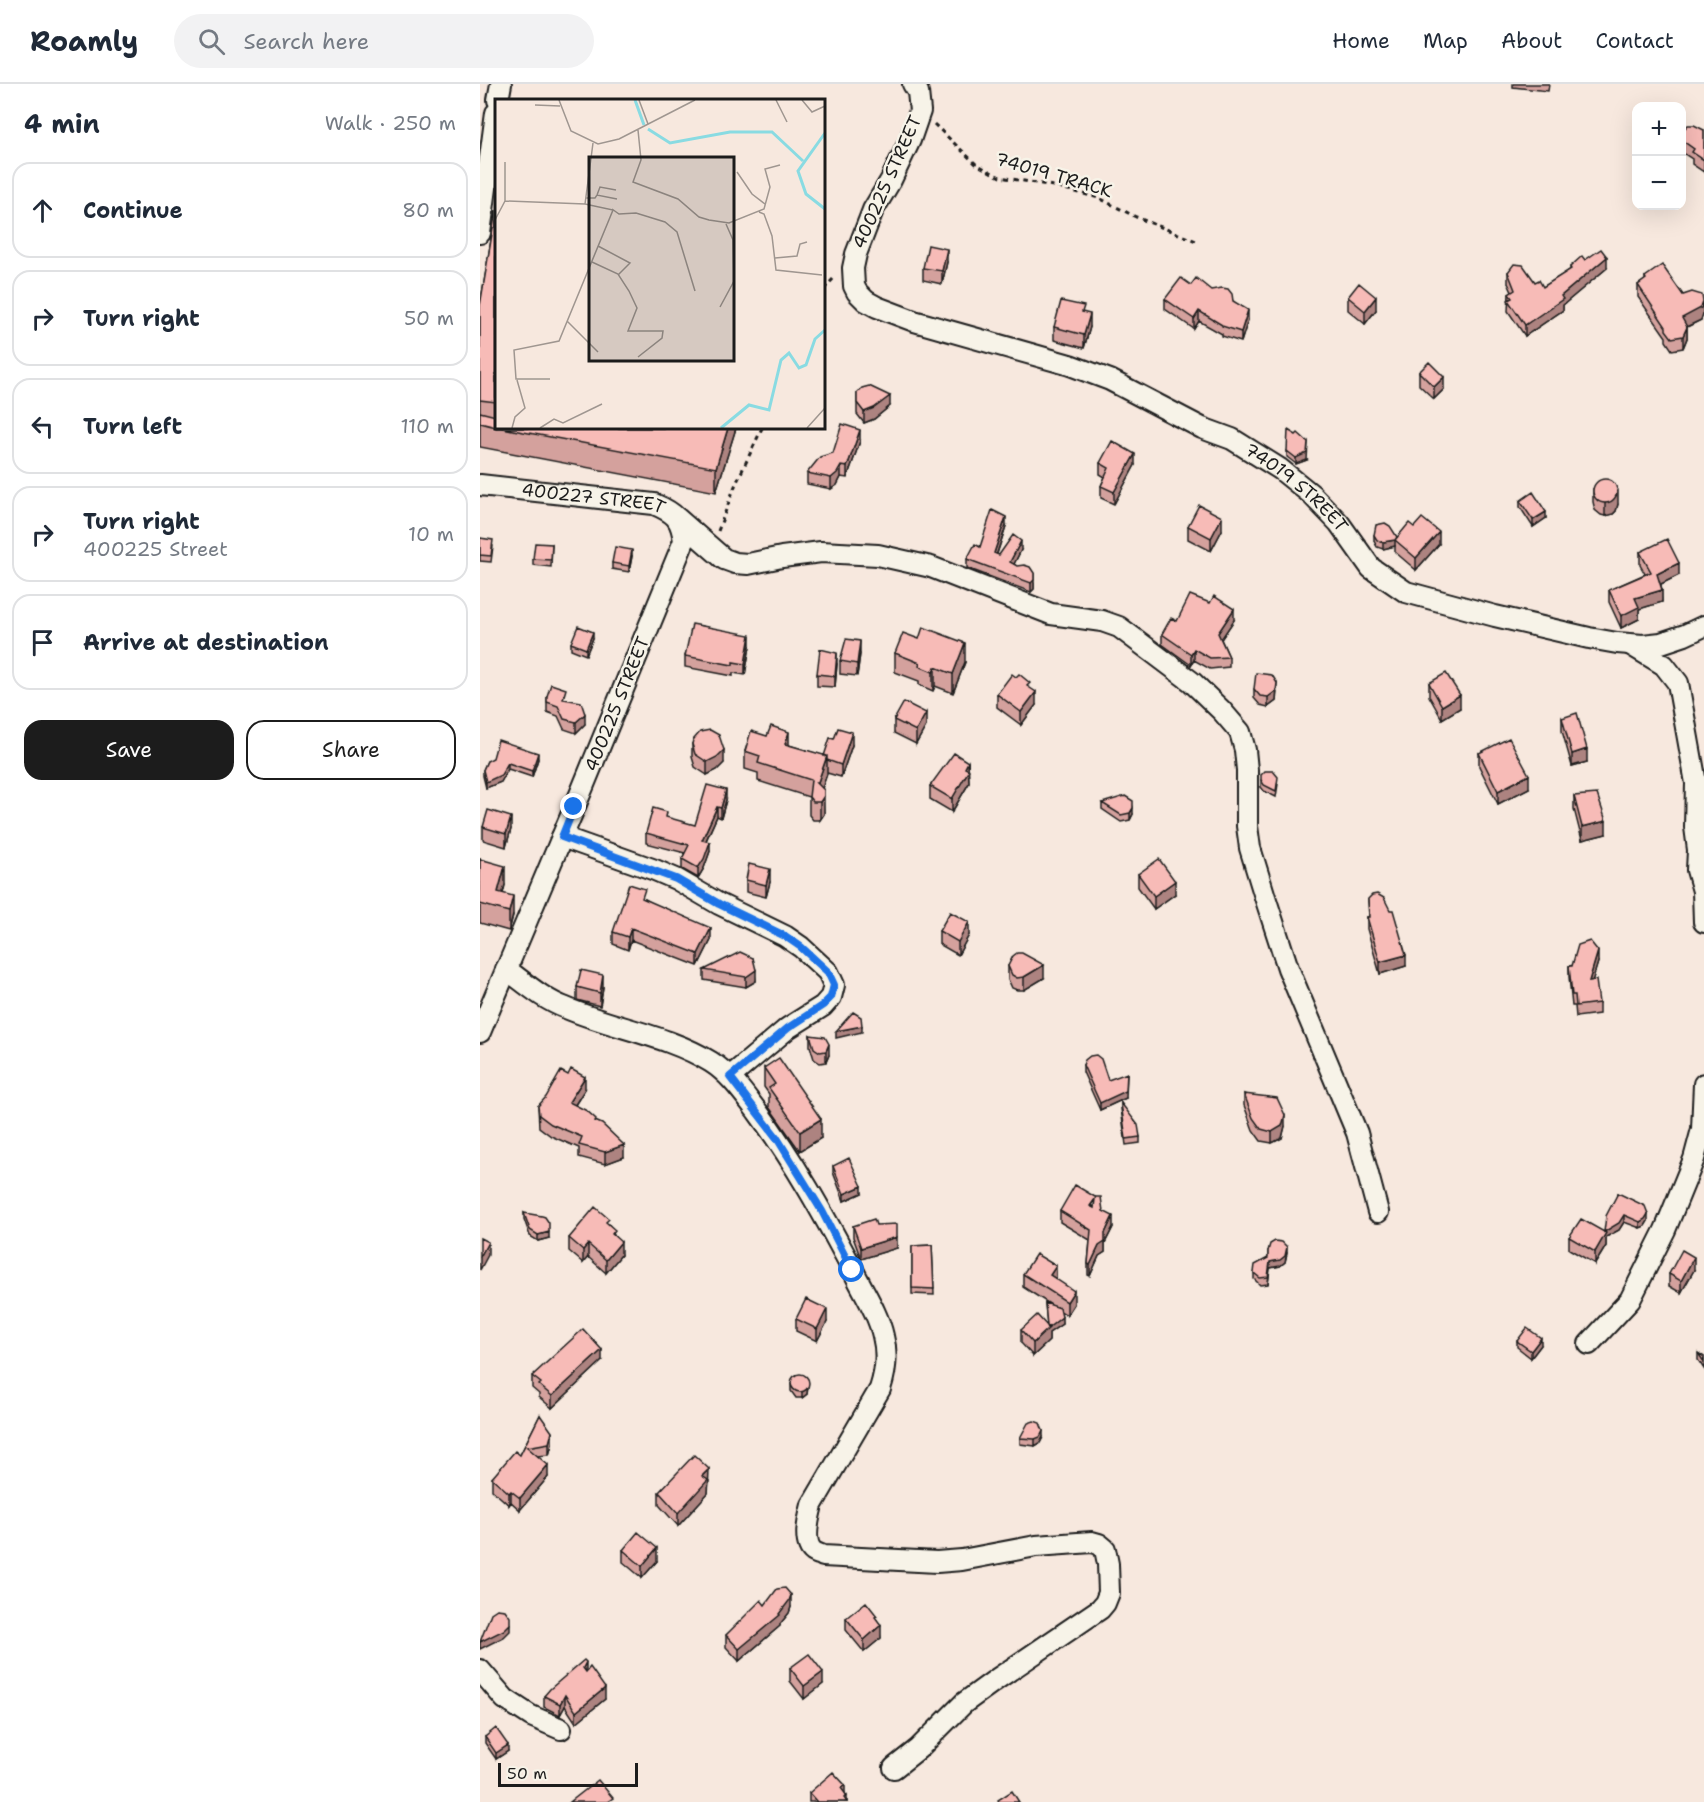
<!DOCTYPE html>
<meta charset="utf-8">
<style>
:root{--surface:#fff;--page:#f2f2f3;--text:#1f2937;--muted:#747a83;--line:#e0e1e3;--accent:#1c1c1c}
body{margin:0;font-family:"Shantell Sans",sans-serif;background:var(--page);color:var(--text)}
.controls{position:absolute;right:18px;top:18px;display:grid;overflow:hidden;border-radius:12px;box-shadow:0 6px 24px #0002}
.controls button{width:54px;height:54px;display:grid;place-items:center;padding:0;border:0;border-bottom:2px solid var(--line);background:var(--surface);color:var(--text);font:30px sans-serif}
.scale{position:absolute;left:18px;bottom:15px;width:140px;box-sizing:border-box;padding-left:6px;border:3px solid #1c1c1c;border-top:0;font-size:16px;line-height:21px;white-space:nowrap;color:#1c1c1c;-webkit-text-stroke:4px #f7f3e8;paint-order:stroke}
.stop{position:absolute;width:18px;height:18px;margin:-14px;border:4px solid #1a73e8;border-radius:50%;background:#fff}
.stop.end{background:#1a73e8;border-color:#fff;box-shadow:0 2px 6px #0008}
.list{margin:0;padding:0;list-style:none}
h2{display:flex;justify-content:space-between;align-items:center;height:78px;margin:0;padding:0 24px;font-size:26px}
h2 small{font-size:20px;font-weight:400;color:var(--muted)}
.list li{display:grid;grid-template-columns:39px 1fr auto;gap:18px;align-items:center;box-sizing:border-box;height:96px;margin:0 12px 12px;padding:0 12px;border:2px solid var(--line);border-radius:18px}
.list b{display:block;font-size:22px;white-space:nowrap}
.list p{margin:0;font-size:20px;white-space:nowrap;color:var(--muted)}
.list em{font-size:20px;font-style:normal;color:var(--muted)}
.actions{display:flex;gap:12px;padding:18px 24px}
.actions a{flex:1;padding:14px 0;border:2px solid var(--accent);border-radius:18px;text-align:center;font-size:21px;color:var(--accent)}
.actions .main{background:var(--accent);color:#fff}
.icon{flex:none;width:33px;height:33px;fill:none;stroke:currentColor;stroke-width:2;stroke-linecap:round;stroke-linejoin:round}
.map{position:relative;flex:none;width:1224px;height:1718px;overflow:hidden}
header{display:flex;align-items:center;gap:36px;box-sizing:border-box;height:84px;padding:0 30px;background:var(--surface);border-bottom:2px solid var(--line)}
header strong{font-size:28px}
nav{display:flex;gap:33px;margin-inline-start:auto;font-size:21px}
.search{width:420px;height:54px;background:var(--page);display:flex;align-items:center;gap:15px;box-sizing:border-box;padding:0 21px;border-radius:33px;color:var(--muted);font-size:22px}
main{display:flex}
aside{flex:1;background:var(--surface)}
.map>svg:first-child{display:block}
</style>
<header>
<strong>Roamly</strong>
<div class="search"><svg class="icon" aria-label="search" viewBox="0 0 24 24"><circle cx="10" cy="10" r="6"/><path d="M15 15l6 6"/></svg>Search here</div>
<nav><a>Home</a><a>Map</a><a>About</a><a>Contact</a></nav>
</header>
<main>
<aside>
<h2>4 min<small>Walk · 250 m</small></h2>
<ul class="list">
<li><svg class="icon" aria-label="ahead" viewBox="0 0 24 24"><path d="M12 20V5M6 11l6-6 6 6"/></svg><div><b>Continue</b></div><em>80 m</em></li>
<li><svg class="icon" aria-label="right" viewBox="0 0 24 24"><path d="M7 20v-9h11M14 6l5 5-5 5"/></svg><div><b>Turn right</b></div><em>50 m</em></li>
<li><svg class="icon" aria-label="left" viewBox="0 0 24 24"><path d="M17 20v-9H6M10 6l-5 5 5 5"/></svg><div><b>Turn left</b></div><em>110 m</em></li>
<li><svg class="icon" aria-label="right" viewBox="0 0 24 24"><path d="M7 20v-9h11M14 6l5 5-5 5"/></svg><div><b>Turn right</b><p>400225 Street</p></div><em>10 m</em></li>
<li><svg class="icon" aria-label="arrive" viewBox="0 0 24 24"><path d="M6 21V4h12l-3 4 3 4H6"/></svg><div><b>Arrive at destination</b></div></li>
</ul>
<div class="actions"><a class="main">Save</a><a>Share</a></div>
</aside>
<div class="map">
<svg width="1224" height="1718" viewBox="0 0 1224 1718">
<rect width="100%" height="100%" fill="#f7e8de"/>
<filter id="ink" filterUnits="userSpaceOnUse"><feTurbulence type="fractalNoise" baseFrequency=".0167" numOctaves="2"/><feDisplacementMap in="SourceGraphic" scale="12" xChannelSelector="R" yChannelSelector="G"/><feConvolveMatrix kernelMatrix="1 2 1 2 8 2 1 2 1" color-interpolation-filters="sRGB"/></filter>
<g filter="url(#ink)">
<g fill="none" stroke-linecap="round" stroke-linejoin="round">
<defs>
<g id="street">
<path id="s1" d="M 433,0 L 438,8 L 440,27 L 430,56 L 411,96 L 393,126 L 376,170 L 373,184 L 374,202 L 377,208 L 386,217 L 397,223 L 434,237 L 590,281 L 630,296 L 722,344 L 752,355 L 800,385 L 831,410 L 859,439 L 891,484 L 926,508 L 1015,532 L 1109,554 L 1137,559 L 1163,561 L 1181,559 L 1205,551 L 1224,542"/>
<path d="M 18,16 L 21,0"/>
<path d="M 0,149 L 16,29"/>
<path id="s2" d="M 0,401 L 174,420 C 195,429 201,434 204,457 L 101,708 L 0,948"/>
<path d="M 197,434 L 244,475 L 255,479 L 268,480 L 302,473 L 341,468 L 398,471 L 451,483 L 571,530 L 622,537 L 639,543 L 712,598 L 742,627 L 760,648 L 765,666 L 767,686 L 767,742 L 770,764 L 785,813 L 808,884 L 877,1049 L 898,1128"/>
<path d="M 1151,561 L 1184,581 L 1198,599 L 1216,699 L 1215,743 L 1218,766 L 1217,786 L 1223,807 L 1224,838"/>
<path d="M 82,753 L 175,786 L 196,795 L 239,820 L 305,852 L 321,863 L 348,888 L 354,901 L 351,913 L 343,922 L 308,944 L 250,993"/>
<path d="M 26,885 C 45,899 64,916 86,924 C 133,944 187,951 231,978 C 250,990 263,1009 277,1027 C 314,1077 344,1131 373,1186 C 383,1207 398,1229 403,1252 C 408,1271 406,1287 400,1305 L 332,1421 C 329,1433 322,1459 334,1468 C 335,1469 342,1471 343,1472 L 457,1478 L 482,1476 L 556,1462 L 612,1458 L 619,1460 L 625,1465 L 628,1480 L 629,1509 L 625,1519 L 620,1525 L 517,1595 L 484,1619 L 438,1665 L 414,1684"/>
<path d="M 1109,1260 L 1150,1216 L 1185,1146 L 1214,1075 L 1222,1045 L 1224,1000"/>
<path d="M 0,1586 L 25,1615 L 51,1632 L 81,1645"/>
</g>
</defs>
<use href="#street" stroke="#1c1c1c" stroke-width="24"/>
<path stroke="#1c1c1c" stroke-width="3" stroke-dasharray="4.5 4.5" stroke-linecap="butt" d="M 454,40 L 496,80 L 520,93 L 573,102 L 619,114 L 656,133 L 716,157
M 344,205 L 354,194
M 238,447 L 255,402 L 282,344"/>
<use href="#street" stroke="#f7f3e8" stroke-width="20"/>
</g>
<path fill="#d4a19d" stroke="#1c1c1c" stroke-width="1.5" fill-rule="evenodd" d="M 1033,0 L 1069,0 L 1068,7 L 1033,3 Z
M 1224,46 L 1224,88 L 1212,80 L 1212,75 L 1203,69 L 1202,62 L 1202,47 Z
M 16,126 L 16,344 L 256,344 L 236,408 L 0,363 L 0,222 Z
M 1105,176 L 1127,184 L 1083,221 L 1083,226 L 1045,252 L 1028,227 L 1029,210 L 1032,208 L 1028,199 L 1028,188 L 1055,198 L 1063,203 L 1090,186 L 1090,183 Z
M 467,178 L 462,200 L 443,196 L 443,184 Z
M 1165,193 L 1203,211 L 1223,230 L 1221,236 L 1207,243 L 1207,254 L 1203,264 L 1192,266 L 1186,257 L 1186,253 L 1158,213 L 1158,201 L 1165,196 Z
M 711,201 L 731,206 L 753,217 L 768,236 L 761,258 L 742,252 L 742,250 L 719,237 L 714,245 L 685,225 L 685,215 Z
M 868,213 L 896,226 L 885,240 L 868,226 Z
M 574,243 L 610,243 L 604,264 L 574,256 Z
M 939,288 L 964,305 L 954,315 L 939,301 Z
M 377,309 L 410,322 L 394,335 L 384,339 L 377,330 Z
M 380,357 L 367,394 L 361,393 L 357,401 L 351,405 L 327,400 L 327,389 L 353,369 Z
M 807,367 L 827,376 L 816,380 L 807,373 Z
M 620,379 L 655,381 L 634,420 L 621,414 L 621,402 L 625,393 L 620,390 Z
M 1113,405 L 1138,420 L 1136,427 L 1133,430 L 1125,432 L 1121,431 L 1115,426 L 1113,418 Z
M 1040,417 L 1066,434 L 1053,443 L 1040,423 Z
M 526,442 L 517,470 L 519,471 L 541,466 L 534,480 L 554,499 L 554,505 L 551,508 L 487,484 L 487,475 Z
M 708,442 L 742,446 L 731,467 L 708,455 Z
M 894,451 L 917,453 L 959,460 L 936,486 L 915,468 L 915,462 L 903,465 L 897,463 L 894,457 Z
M 0,454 L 13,462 L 11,478 L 0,477 Z
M 72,460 L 71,483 L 53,481 L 53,475 Z
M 1160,468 L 1199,491 L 1181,500 L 1182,518 L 1159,525 L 1159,535 L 1141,544 L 1129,518 L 1129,506 L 1165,490 L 1160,481 Z
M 152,472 L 149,488 L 132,485 L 132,479 Z
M 754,536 L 741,555 L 749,573 L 749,583 L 730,585 L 714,576 L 711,581 L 682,560 L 682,550 L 697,537 Z
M 113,554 L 106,571 L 91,565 L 91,559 Z
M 270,562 L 265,591 L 253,589 L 253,592 L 205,583 L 205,572 Z
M 415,569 L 485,578 L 473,609 L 455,602 L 453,607 L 439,601 L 439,597 L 415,588 Z
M 380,570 L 377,592 L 360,590 L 360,577 Z
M 357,580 L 355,603 L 337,602 L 337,590 Z
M 949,599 L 980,624 L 962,635 L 949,612 Z
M 774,605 L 797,608 L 796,617 L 788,623 L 780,621 L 774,614 Z
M 517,610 L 556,621 L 541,641 L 517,623 Z
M 67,612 L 86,615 L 105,640 L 96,649 L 84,645 L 78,632 L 67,628 Z
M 1082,634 L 1107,678 L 1092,682 L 1082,647 Z
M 414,636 L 446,642 L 436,660 L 414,649 Z
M 212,660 L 244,679 L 237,686 L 227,691 L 215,683 L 212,673 Z
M 309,661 L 344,672 L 372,661 L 361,693 L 347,689 L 342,704 L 344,730 L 340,736 L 333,736 L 329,731 L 329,713 L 278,697 L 278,689 L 265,685 L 265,667 Z
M 999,669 L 1049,704 L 1018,720 L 999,682 Z
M 58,675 L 52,693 L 28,685 L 21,698 L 6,704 L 3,692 L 3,686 L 7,677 Z
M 488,678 L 489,699 L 472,728 L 450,715 L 450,702 Z
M 781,696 L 798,700 L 796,713 L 784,707 L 781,703 Z
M 1094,712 L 1126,750 L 1102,756 L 1094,725 Z
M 246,716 L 241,734 L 237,732 L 226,757 L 230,767 L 224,784 L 218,794 L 202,785 L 202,775 L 205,769 L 166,759 L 166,749 L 215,741 Z
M 622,719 L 653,730 L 650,736 L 641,738 L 622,725 Z
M 3,743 L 31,745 L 26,763 L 3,756 Z
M 0,775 L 25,801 L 23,810 L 33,831 L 29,847 L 0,839 Z
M 658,790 L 695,810 L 674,825 L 658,803 Z
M 266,796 L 290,798 L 286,813 L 266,808 Z
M 165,815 L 231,856 L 218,882 L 151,856 L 148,866 L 133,860 L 133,848 Z
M 888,815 L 926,882 L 900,890 L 887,845 L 887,833 L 889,833 Z
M 459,847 L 489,851 L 478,871 L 459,860 Z
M 273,874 L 276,897 L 266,903 L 224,896 L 224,886 Z
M 1118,878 L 1112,897 L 1119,919 L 1119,930 L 1096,933 L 1095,922 L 1092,922 L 1089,893 L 1089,882 Z
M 528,882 L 564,894 L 544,906 L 537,906 L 532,904 L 528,895 Z
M 97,903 L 123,903 L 120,922 L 97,916 Z
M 330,951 L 349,971 L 346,978 L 340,979 L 334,975 L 330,962 Z
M 603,981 L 628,996 L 646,1014 L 620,1026 L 603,988 Z
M 284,984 L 341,1054 L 320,1067 L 289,1023 L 289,1010 L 284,1003 Z
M 105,1005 L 95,1021 L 116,1038 L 144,1073 L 125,1080 L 99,1073 L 99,1064 L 71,1052 L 59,1043 L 58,1022 Z
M 764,1010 L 805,1042 L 802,1054 L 792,1059 L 781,1057 L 773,1046 L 764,1021 Z
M 641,1019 L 660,1053 L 660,1059 L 646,1061 L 641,1025 Z
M 353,1082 L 382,1109 L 364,1117 L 353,1088 Z
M 1138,1109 L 1168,1137 L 1165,1142 L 1160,1144 L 1144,1138 L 1139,1146 L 1126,1153 L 1126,1162 L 1115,1180 L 1089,1165 L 1089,1153 L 1124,1149 Z
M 615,1113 L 623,1127 L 633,1143 L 625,1159 L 625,1168 L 619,1172 L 610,1192 L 608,1191 L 608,1180 L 610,1156 L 580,1138 L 580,1127 ZM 615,1115 L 614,1123 L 611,1121 Z
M 44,1129 L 69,1154 L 58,1157 L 50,1152 L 44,1135 Z
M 129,1140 L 135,1153 L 141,1171 L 126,1189 L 108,1173 L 103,1179 L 89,1167 L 89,1154 Z
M 396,1141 L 417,1164 L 381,1175 L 373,1153 L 373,1142 Z
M 452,1161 L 454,1211 L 432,1210 L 432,1162 Z
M 788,1167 L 807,1169 L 805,1178 L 800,1182 L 790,1184 L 788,1200 L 780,1201 L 774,1195 L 774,1189 L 788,1174 Z
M 1214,1186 L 1201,1209 L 1189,1202 L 1189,1190 Z
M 543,1190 L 576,1195 L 594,1220 L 587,1231 L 580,1227 L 582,1240 L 569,1249 L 569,1257 L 553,1272 L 541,1259 L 541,1246 L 567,1241 L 565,1219 L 571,1221 L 543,1203 Z
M 316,1235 L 347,1238 L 337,1257 L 316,1247 Z
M 1037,1257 L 1061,1261 L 1051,1274 L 1037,1263 Z
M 1218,1269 L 1224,1273 L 1224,1285 L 1218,1276 Z
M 122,1277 L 72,1324 L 59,1313 L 59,1310 L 52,1304 L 52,1292 Z
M 311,1300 L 328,1304 L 327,1310 L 322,1314 L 316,1314 L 311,1307 Z
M 60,1331 L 72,1360 L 69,1371 L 58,1372 L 68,1393 L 40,1426 L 31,1418 L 29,1421 L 12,1406 L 12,1394 L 40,1371 Z
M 563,1353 L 560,1359 L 555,1362 L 540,1360 L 540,1354 Z
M 229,1397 L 228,1409 L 198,1442 L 179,1421 L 179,1408 Z
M 143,1466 L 177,1477 L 162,1494 L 143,1478 Z
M 285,1521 L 311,1523 L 309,1529 L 300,1540 L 300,1542 L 259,1577 L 246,1563 L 246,1551 Z
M 366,1534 L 397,1536 L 401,1554 L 384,1568 L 366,1546 Z
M 310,1584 L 343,1600 L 324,1615 L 310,1597 Z
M 106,1587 L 125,1615 L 96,1639 L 85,1622 L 80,1631 L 64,1623 L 64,1612 Z
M 5,1653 L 28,1667 L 16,1675 L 5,1659 Z
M 329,1709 L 365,1709 L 367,1718 L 329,1718 Z"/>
<path fill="#ad8380" stroke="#1c1c1c" stroke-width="1.5" d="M 467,165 L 467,178 L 462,200 L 462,187 Z
M 1127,173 L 1127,184 L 1083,221 L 1083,226 L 1045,252 L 1045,241 L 1081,212 Z
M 896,213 L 896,226 L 885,240 L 885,227 Z
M 1223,218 L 1223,230 L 1221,236 L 1202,245 L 1202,234 Z
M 768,226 L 768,236 L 761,258 L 761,248 Z
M 719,227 L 719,237 L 714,245 L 714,235 Z
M 610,230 L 610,243 L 604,264 L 604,251 Z
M 1207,243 L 1207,254 L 1203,264 L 1203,252 Z
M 964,293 L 964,305 L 954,315 L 954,303 Z
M 410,312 L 410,322 L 394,335 L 384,339 L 384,328 Z
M 248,344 L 256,344 L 236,408 L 236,384 Z
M 380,346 L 380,357 L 367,394 L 367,383 Z
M 828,358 L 827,376 L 816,380 L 816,374 Z
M 655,370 L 655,381 L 634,420 L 634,408 Z
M 361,382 L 361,393 L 357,401 L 351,405 L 351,394 Z
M 1138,407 L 1138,420 L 1136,427 L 1133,430 L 1125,432 L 1125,419 Z
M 1066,428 L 1066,434 L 1053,443 L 1053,436 Z
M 526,433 L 526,442 L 514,478 L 514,469 Z
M 742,433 L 742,446 L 731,467 L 731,454 Z
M 959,448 L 959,460 L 936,486 L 936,474 Z
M 915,456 L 915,462 L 903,465 L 903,458 Z
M 541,457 L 541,466 L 530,488 L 530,478 Z
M 152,466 L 152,472 L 149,488 L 149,482 Z
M 1199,479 L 1199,491 L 1177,502 L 1177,490 Z
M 554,489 L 554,505 L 551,508 L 551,499 Z
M 1182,506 L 1182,518 L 1159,525 L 1159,535 L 1141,544 L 1141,532 L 1155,514 Z
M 754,525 L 754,536 L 738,560 L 738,549 Z
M 113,548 L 113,554 L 106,571 L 106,565 Z
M 270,551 L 270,562 L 265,591 L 265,580 Z
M 380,557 L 380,570 L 377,592 L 377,580 Z
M 485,559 L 485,578 L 473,609 L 473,590 Z
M 714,565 L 714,576 L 711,581 L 711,570 Z
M 357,569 L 357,580 L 355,603 L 355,592 Z
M 455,583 L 455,602 L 453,607 L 453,588 Z
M 797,599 L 796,617 L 788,623 L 788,613 Z
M 556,608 L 556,621 L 541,641 L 541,628 Z
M 980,611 L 980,624 L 962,635 L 962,622 Z
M 446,629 L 446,642 L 436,660 L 436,647 Z
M 105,630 L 105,640 L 96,649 L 96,638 Z
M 309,648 L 309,666 L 305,660 Z
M 372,648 L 372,661 L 361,693 L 361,681 Z
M 1107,665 L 1107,678 L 1092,682 L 1092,670 Z
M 244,666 L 244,679 L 237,686 L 227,691 L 227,678 Z
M 58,669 L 58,675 L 52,693 L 52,687 Z
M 347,672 L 347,690 L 338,716 L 338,698 Z
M 488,678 L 489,699 L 472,728 L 472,715 L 485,684 Z
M 28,679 L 28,685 L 21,698 L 6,704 L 6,698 Z
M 1049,691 L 1049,704 L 1018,720 L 1018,707 Z
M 246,706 L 246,716 L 241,734 L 241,724 Z
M 344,712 L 344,730 L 340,736 L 340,718 Z
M 237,723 L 237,732 L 222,765 L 222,756 Z
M 653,724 L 653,730 L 650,736 L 650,729 Z
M 31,733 L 31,745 L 26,763 L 26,750 Z
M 1126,737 L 1126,750 L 1102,756 L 1102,743 Z
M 230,758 L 230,767 L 224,784 L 218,794 L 218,784 Z
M 25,782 L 25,801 L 18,825 L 18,808 Z
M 290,785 L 290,798 L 286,813 L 286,801 Z
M 695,797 L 695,810 L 674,825 L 674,812 Z
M 33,812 L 33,831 L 29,847 L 29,828 Z
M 489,838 L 489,851 L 478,871 L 478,858 Z
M 151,844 L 151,856 L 148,866 L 148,853 Z
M 231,844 L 231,856 L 218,882 L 218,870 Z
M 1118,867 L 1118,878 L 1109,908 L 1109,897 Z
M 926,871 L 926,882 L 900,890 L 900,878 Z
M 564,881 L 564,894 L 544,906 L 544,893 Z
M 276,886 L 276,897 L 266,903 L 266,893 Z
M 123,891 L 123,903 L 120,922 L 120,909 Z
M 382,942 L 382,948 L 356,954 L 356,947 Z
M 349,960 L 349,971 L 346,978 L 346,967 Z
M 647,989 L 646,1014 L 620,1026 L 620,1019 Z
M 105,993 L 105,1005 L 89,1030 L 89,1018 Z
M 805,1031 L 805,1042 L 802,1054 L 792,1059 L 792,1048 Z
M 341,1035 L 341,1054 L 320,1067 L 320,1048 Z
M 144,1061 L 144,1073 L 125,1080 L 125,1068 Z
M 382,1102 L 382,1109 L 364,1117 L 364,1110 Z
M 1168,1130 L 1168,1137 L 1165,1142 L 1160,1144 L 1160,1138 Z
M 1144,1131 L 1144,1138 L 1139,1146 L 1126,1153 L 1126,1162 L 1115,1180 L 1115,1168 L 1124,1151 L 1124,1148 Z
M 633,1132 L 633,1143 L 625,1159 L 625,1168 L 619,1172 L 610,1192 L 610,1181 Z
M 69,1148 L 69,1154 L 58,1157 L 58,1151 Z
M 417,1153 L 417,1164 L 381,1175 L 381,1164 Z
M 8,1158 L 8,1171 L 0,1186 L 0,1173 Z
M 141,1158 L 141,1171 L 126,1189 L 126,1176 Z
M 108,1160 L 108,1173 L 103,1179 L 103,1166 Z
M 807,1163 L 807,1169 L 805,1178 L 800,1182 L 790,1184 L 788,1200 L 790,1178 Z
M 1214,1173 L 1214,1186 L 1201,1209 L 1201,1197 Z
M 576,1182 L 576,1195 L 570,1191 Z
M 594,1207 L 594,1220 L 587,1231 L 587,1218 Z
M 347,1225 L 347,1238 L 337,1257 L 337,1245 Z
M 582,1233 L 582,1240 L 569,1249 L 569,1257 L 553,1272 L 553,1259 L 567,1244 Z
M 1061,1254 L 1061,1261 L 1051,1274 L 1051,1267 Z
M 122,1266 L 122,1277 L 72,1324 L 72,1312 Z
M 328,1297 L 327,1310 L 322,1314 L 322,1307 Z
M 563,1347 L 563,1353 L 560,1359 L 555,1362 L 555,1355 Z
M 72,1348 L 72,1360 L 69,1371 L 69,1359 Z
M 68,1381 L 68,1393 L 40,1426 L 40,1414 Z
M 229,1385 L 228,1409 L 198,1442 L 198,1429 L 222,1392 Z
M 31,1407 L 31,1418 L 29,1421 L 29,1409 Z
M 177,1464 L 177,1477 L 162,1494 L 162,1482 Z
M 311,1511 L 311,1523 L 309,1529 L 300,1540 L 300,1542 L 259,1577 L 259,1565 Z
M 30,1540 L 30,1547 L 24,1553 L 0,1565 L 0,1558 Z
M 401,1541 L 401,1554 L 384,1568 L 384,1556 Z
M 106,1578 L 106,1589 L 103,1584 Z
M 343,1588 L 343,1600 L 324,1615 L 324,1602 Z
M 125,1604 L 125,1615 L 96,1639 L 96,1628 Z
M 85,1611 L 85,1622 L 80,1631 L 80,1620 Z
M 28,1661 L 28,1667 L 16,1675 L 16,1669 Z
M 365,1701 L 365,1714 L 367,1712 L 367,1718 L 364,1718 L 361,1704 Z"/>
<path fill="#f7bbb7" stroke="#1c1c1c" stroke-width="1.5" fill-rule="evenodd" d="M 1208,41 L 1214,41 L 1224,46 L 1224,76 L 1212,68 L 1214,65 L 1203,57 L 1202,47 Z
M 16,126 L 16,318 L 0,316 L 0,222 Z
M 448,161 L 467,165 L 462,187 L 443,184 Z
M 1121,165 L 1127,173 L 1081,212 L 1083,215 L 1045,241 L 1028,216 L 1032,214 L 1029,210 L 1035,206 L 1028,188 L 1034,180 L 1043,181 L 1055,198 L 1059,196 L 1063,203 L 1091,185 L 1090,183 L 1102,172 L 1105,176 Z
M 1182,181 L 1203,211 L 1212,208 L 1222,211 L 1223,218 L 1221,224 L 1202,234 L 1207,243 L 1203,252 L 1192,254 L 1186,246 L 1186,243 L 1158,201 L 1166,195 L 1165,193 Z
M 701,194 L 711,201 L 716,194 L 731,206 L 742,204 L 748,205 L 752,210 L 753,217 L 768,226 L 761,248 L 742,242 L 742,241 L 719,227 L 714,235 L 685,215 Z
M 879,199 L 896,213 L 885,227 L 868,213 Z
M 581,217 L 604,222 L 602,228 L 610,230 L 604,251 L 574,243 Z
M 949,278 L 964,293 L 954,303 L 939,288 Z
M 389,302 L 410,312 L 394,324 L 384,328 L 377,319 L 377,309 L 382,304 Z
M 0,328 L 16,332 L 16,343 L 0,339 Z
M 362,340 L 380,346 L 367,383 L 361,382 L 357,389 L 351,394 L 327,389 L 340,373 L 353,369 Z
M 22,344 L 248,344 L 236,384 Z
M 808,346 L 816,351 L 818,349 L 828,358 L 827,369 L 816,374 L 807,367 Z
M 632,357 L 655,370 L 634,408 L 621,402 L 629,384 L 620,379 Z
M1113 407a12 12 0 1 1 24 0a12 12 0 1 1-24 0Z
M 1053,408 L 1066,428 L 1053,436 L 1040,417 Z
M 719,421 L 742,433 L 731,454 L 708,442 Z
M 512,426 L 526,433 L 514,469 L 519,471 L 533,451 L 541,457 L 530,478 L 537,482 L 544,481 L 550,483 L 554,489 L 554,496 L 551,499 L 487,475 L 495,460 L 500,463 Z
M 942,434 L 959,448 L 936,474 L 915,456 L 929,439 L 934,443 Z
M 905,439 L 910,442 L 917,453 L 915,456 L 903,458 L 897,456 L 894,451 L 896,441 Z
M 0,454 L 13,456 L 11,472 L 0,471 Z
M 1187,455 L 1199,479 L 1177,490 L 1182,506 L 1155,514 L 1159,523 L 1141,532 L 1129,506 L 1171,488 L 1160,468 Z
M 55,459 L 72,460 L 71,476 L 53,475 Z
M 135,463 L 152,466 L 149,482 L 132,479 Z
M 710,511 L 730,519 L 734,512 L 754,525 L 738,549 L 749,573 L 730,574 L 714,565 L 711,570 L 682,550 L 691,534 L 697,537 Z
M 212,540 L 270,551 L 265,580 L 253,578 L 253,581 L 205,572 Z
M 98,542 L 113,548 L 106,565 L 91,559 Z
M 443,543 L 485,559 L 473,590 L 455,583 L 453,588 L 439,582 L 440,579 L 415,569 L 423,549 L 439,555 Z
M 366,555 L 380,557 L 377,580 L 360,577 Z
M 340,565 L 357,569 L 355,592 L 337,590 Z
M 776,589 L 792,591 L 797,599 L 796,607 L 788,613 L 780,612 L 774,605 Z
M 966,589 L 980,611 L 962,622 L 949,599 Z
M 532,590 L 536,593 L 539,590 L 550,599 L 547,602 L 556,608 L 541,628 L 517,610 Z
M 71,600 L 86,605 L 83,615 L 101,618 L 105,630 L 96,638 L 84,635 L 78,622 L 67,618 L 67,612 Z
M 424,618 L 446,629 L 436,647 L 414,636 Z
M 1097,629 L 1107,665 L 1092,670 L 1082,634 Z
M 291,642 L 309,648 L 305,660 L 347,672 L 338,698 L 336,698 L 344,706 L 344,712 L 340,718 L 333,718 L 329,713 L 331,696 L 278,679 L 280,672 L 265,667 L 271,647 L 287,652 Z
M 358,644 L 372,648 L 361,681 L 347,676 L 347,672 L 344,672 L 350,654 L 354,655 Z
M 230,646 L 239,651 L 244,666 L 237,673 L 227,678 L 215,670 L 212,660 L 213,656 L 220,648 Z
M 1029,654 L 1049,691 L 1018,707 L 999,669 Z
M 18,656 L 58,669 L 52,687 L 28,679 L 21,691 L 6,698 L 3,686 L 7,677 L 13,674 Z
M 474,669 L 488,678 L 485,684 L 489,686 L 472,715 L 450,702 Z
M 785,687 L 793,687 L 798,693 L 796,707 L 784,701 L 781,696 L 781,691 Z
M 227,701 L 246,706 L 241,724 L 237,723 L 222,756 L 230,758 L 224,775 L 218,784 L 202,775 L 209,761 L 166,749 L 173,724 L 187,728 L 186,733 L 215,741 Z
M 1117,710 L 1126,737 L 1102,743 L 1094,712 Z
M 645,712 L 653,717 L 653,724 L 650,729 L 641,731 L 622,719 Z
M 8,726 L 31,733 L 26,750 L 3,743 Z
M 0,775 L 25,782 L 18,808 L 33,812 L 29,828 L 0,820 Z
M 679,775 L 695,797 L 674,812 L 658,790 Z
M 269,780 L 290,785 L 286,801 L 266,796 Z
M 149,800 L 165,805 L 162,814 L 231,844 L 218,870 L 151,844 L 148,853 L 133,848 Z
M 897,810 L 904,814 L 910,826 L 913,826 L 926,871 L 900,878 L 887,833 L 889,833 L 888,815 L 892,811 Z
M 470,828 L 489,838 L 478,858 L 459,847 Z
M 1110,857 L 1118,867 L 1109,897 L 1116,896 L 1119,919 L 1096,922 L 1095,911 L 1092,911 L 1089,882 L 1092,882 L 1098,861 Z
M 260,868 L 273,874 L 276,886 L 266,893 L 224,886 Z
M 537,869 L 542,869 L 564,881 L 544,893 L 537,894 L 532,891 L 528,882 L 533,872 Z
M 101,886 L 123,891 L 120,909 L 97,903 Z
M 373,928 L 381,933 L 382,942 L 356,947 Z
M 330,951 L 345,953 L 349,960 L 346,967 L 340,968 L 334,964 Z
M 616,971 L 621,975 L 628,996 L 647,989 L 646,1007 L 620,1019 L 603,981 L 605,976 L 610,972 Z
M 299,974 L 341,1035 L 320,1048 L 289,1004 L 295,1000 L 284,984 Z
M 91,985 L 105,993 L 89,1018 L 107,1027 L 116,1035 L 115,1037 L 122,1040 L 144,1061 L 125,1068 L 99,1061 L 102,1053 L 71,1040 L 59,1031 L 58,1022 L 66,1013 L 81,987 L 88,991 Z
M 764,1010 L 797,1014 L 805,1031 L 802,1042 L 792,1048 L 781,1045 L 773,1034 Z
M 641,1019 L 658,1041 L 660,1053 L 646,1055 Z
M 369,1074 L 382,1102 L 364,1110 L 353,1082 Z
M 595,1101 L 615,1113 L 621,1113 L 623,1127 L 633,1132 L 625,1149 L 625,1158 L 619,1162 L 610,1181 L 608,1180 L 611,1146 L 580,1127 ZM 615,1115 L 614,1124 L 610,1122 Z
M 1138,1109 L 1165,1122 L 1168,1130 L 1165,1135 L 1160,1138 L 1144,1131 L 1139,1139 L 1124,1148 L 1126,1132 Z
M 115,1123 L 129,1135 L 126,1138 L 135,1146 L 132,1150 L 141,1158 L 126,1176 L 108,1160 L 103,1166 L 89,1154 Z
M 44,1129 L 62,1132 L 65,1133 L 69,1139 L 69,1148 L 58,1151 L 50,1146 Z
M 394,1135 L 396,1141 L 417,1140 L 417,1153 L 381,1164 L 373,1142 Z
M 1101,1135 L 1126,1149 L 1115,1168 L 1089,1153 Z
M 0,1154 L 8,1158 L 0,1173 Z
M 795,1157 L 802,1158 L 807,1163 L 805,1172 L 800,1176 L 790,1178 L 788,1193 L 780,1194 L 774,1189 L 775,1181 L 788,1174 L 788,1167 L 790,1160 Z
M 452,1161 L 454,1205 L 432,1204 L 432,1162 Z
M 1202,1166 L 1214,1173 L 1201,1197 L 1189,1190 Z
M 556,1170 L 576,1182 L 570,1191 L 594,1207 L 587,1218 L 543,1190 Z
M 326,1215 L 347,1225 L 337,1245 L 316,1235 Z
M 565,1219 L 580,1224 L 582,1233 L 568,1244 L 567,1242 Z
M 557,1231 L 569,1244 L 553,1259 L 541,1246 Z
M 1047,1244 L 1061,1254 L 1051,1267 L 1037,1257 Z
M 103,1245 L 122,1266 L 72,1312 L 59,1301 L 61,1299 L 52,1292 Z
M 1218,1269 L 1224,1273 L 1224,1278 Z
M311 1299a9 9 0 1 1 18 0a9 9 0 1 1-18 0Z
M 60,1331 L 72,1348 L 69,1359 L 47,1363 L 68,1381 L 40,1414 L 31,1407 L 29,1409 L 12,1394 L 35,1367 L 40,1371 Z
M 554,1337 L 560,1339 L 563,1347 L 560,1353 L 555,1355 L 540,1354 L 548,1339 Z
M 214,1371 L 229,1385 L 222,1392 L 228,1396 L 198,1429 L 179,1408 Z
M 158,1448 L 177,1464 L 162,1482 L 143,1466 Z
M 305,1504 L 311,1511 L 309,1517 L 299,1530 L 300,1531 L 259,1565 L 246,1551 L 281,1516 L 285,1521 L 297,1505 Z
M 386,1518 L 397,1532 L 395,1533 L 401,1541 L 384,1556 L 366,1534 Z
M 17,1525 L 25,1526 L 30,1533 L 30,1540 L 24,1546 L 0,1558 L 11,1529 Z
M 329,1570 L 343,1588 L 324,1602 L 310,1584 Z
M 104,1576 L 106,1578 L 103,1584 L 106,1588 L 110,1583 L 125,1604 L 96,1628 L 85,1611 L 80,1620 L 64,1612 L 70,1605 Z
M 16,1644 L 28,1661 L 16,1669 L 5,1653 Z
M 353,1688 L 365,1701 L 361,1704 L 367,1712 L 364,1714 L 367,1718 L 337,1718 L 329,1709 Z
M 118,1696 L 133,1714 L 127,1718 L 90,1718 Z
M 532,1707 L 539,1718 L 519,1718 L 518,1716 Z"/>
</g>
<g fill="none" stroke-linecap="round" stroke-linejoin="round" filter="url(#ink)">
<path stroke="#1a73e8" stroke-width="8" d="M 94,723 L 82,753 L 196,795 L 239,820 L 305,852 L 321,863 L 348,888 L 354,901 L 351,913 L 343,921 L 308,944 L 250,993 L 297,1054 L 342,1127 L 372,1186"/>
</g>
<g text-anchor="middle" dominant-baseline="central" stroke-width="5" stroke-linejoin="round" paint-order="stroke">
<g font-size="18" fill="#1c1c1c" stroke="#f7f3e8">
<text transform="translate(574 91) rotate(16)">74019 TRACK</text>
<text transform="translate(407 98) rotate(-66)">400225 STREET</text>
<text stroke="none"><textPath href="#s1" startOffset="711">74019 STREET</textPath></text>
<text stroke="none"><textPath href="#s2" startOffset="114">400227 STREET</textPath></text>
<text transform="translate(137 620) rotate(-68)">400225 STREET</text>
</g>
</g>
<g transform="translate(15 15)">
<rect width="330" height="330" fill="#f7e8de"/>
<path fill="none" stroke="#89dbe2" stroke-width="3" d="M 140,1 L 149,26M 153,30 L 175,44 L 235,33 L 277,33 L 308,62M 330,34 L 303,72 L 311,95 L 330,110M 226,329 L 254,306 L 274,311 L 286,261 L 294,254 L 304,269 L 311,266 L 320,240 L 330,231"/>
<path fill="none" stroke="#9f9690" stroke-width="1.5" d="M 64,1 L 76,32 L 103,45 L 124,40 L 200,1M 144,1 L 153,25M 281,1 L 292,23M 307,1 L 317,13 L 330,7M 40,6 L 65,7M 143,31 L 146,61 L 138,83 L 183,100 L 204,118 L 214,121 L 234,124 L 269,110 L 275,88 L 270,70 L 285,66M 10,63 L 10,102M 242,73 L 257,95 L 270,105M 102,96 L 105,88 L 121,91M 91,99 L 100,99 L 102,96 L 122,100M 90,105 L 98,44M 117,110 L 124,115 L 141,114 L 170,123 L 182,133 L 200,192M 264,113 L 269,115 L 277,137 L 281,171 L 327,176M 0,121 L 10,102 L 90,105 L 118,111 L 64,242 L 19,251 L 21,280 L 55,280M 103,147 L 135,164 L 123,176M 280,159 L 302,157 L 305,145 L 312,143M 97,163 L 123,175 L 134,192 L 142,209 L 133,232 L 168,232 L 167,239 L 143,258M 225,208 L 239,182 L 238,141 L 231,125M 72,222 L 103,253M 17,329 L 20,318 L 30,309 L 22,281M 45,329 L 59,320 L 68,324 L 107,305M 312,329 L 330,309"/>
<path fill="#1c1c1c" fill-opacity="0.15" stroke="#1c1c1c" stroke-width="3" d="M 94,58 L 239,58 L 239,262 L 94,262 Z"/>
<rect width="330" height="330" fill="none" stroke="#1c1c1c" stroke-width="3"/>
</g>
</svg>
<div class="controls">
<button>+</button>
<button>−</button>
</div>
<div class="scale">50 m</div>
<div class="stop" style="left:372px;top:1186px"></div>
<div class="stop end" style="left:94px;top:723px"></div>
</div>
</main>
